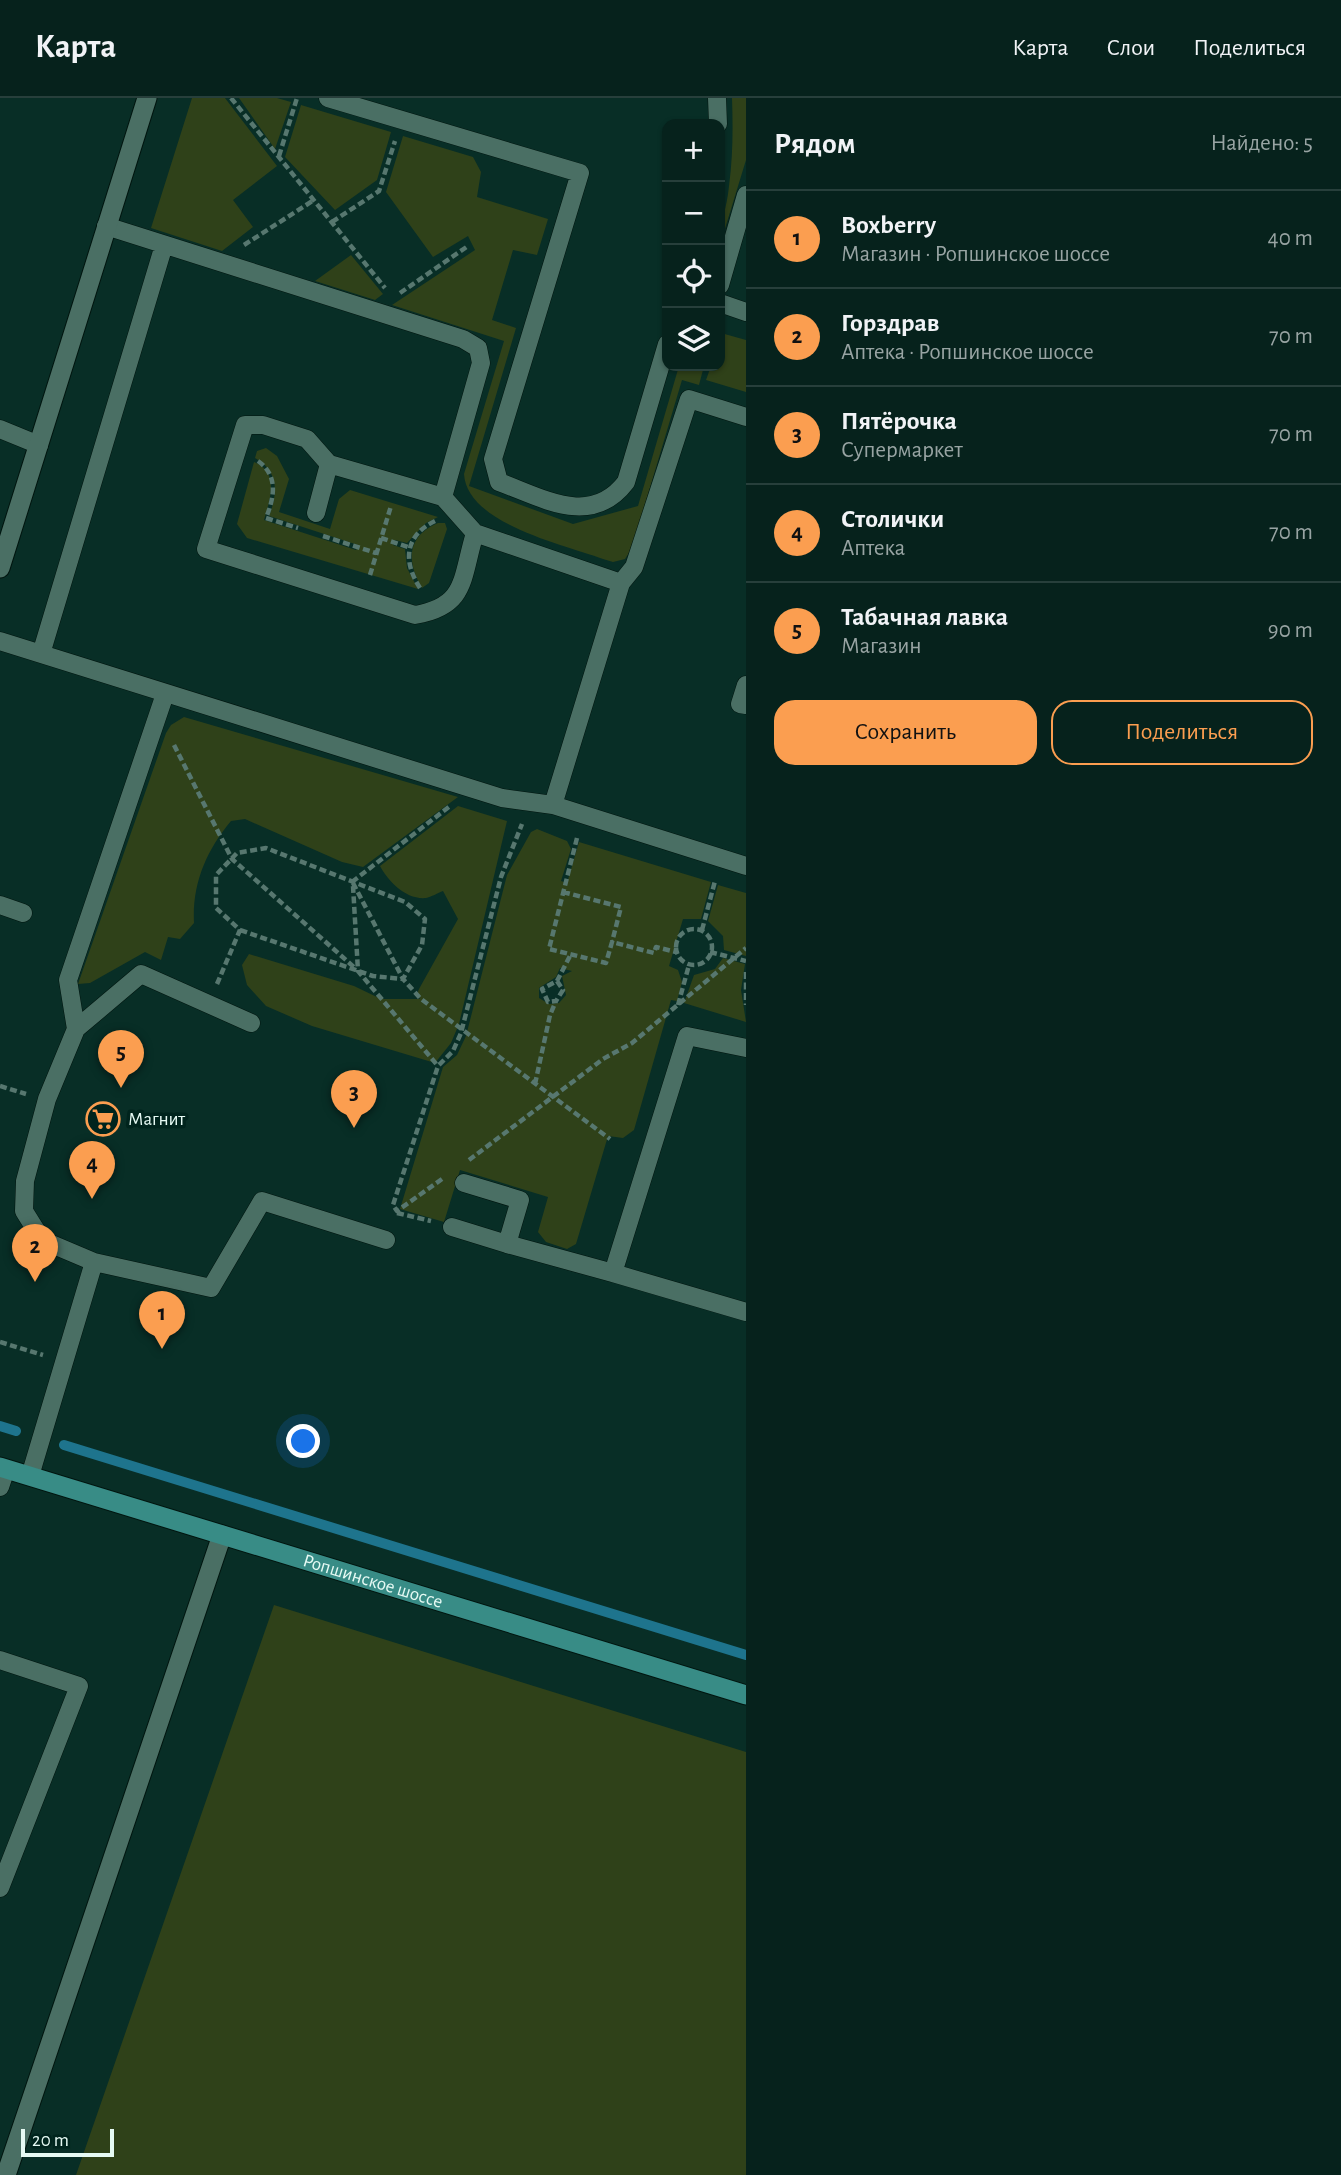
<!DOCTYPE html>
<html lang="ru">
<meta charset="utf-8">
<style>
:root{--surface:#06221c;--page:#0f2a25;--text:#f1f3f6;--muted:#98a4a3;--line:#273f3b;--accent:#fb9e50}
body{margin:0;font-family:"Alegreya Sans",sans-serif;background:var(--page);color:var(--text)}
.controls{position:absolute;right:21px;top:21px;display:grid;overflow:hidden;border-radius:14px;box-shadow:0 2px 5px #0004}
.controls button{width:63px;height:63px;display:grid;place-items:center;padding:0;border:0;border-bottom:2px solid var(--line);background:var(--surface);color:var(--text);font:35px sans-serif}
.scale{position:absolute;left:21px;bottom:18px;width:93px;box-sizing:border-box;padding-left:7px;border:4px solid #e6faf4;border-top:0;font-size:19px;line-height:24px;white-space:nowrap;color:#e6faf4;-webkit-text-stroke:5px #00241d;paint-order:stroke}
.you{position:absolute;left:304px;top:1344px;width:24px;height:24px;margin:-18px;border:5px solid #fff;border-radius:50%;background:#1a73e8;box-shadow:0 0 0 10px #1a73e833}
.badge{display:grid;place-items:center;width:46px;height:46px;border-radius:50%;background:var(--accent);color:#111;font-size:23px;font-weight:700}
.pin{position:absolute;translate:-50% -58px;filter:drop-shadow(0 2px 4px #0008)}
.pin::after{content:'';position:absolute;top:37px;width:24px;height:21px;background:inherit;clip-path:polygon(0 0,100% 0,50% 100%)}
.list{margin:0;padding:0;list-style:none}
h2{display:flex;justify-content:space-between;align-items:center;height:91px;margin:0;padding:0 28px;font-size:30px}
h2 small{font-size:23px;font-weight:400;color:var(--muted)}
.list li{display:grid;grid-template-columns:46px 1fr auto;gap:21px;align-items:center;box-sizing:border-box;height:98px;padding:0 28px;border-top:2px solid var(--line)}
.list b{display:block;font-size:26px;white-space:nowrap}
.list p{margin:0;font-size:23px;white-space:nowrap;color:var(--muted)}
.list em{font-size:23px;font-style:normal;color:var(--muted)}
.actions{display:flex;gap:14px;padding:21px 28px}
.actions a{flex:1;padding:16px 0;border:2px solid var(--accent);border-radius:21px;text-align:center;font-size:24px;color:var(--accent)}
.actions .main{background:var(--accent);color:#111}
.icon{flex:none;width:38px;height:38px;fill:none;stroke:currentColor;stroke-width:2;stroke-linecap:round;stroke-linejoin:round}
.map{position:relative;flex:none;width:746px;height:2077px;overflow:hidden}
header{display:flex;align-items:center;gap:42px;box-sizing:border-box;height:98px;padding:0 35px;background:var(--surface);border-bottom:2px solid var(--line)}
header strong{font-size:33px}
nav{display:flex;gap:38px;margin-inline-start:auto;font-size:24px}
main{display:flex}
aside{flex:1;background:var(--surface)}
.map>svg:first-child{display:block}
</style>
<header>
<strong>Карта</strong>
<nav><a>Карта</a><a>Слои</a><a>Поделиться</a></nav>
</header>
<main>
<div class="map">
<svg width="746" height="2077" viewBox="0 0 746 2077">
<rect width="100%" height="100%" fill="#082e26"/>
<path fill="#2f4119" fill-rule="evenodd" d="M 192,0 L 225,0 L 277,68 L 233,102 L 253,129 L 222,153 L 151,130 Z
M 239,0 L 277,0 L 291,4 L 275,51 Z
M 732,0 L 746,0 L 746,62 L 720,147 C 720,126 727,109 729,88 C 733,58 733,30 732,0 Z
M 301,7 L 391,34 L 377,82 L 335,112 L 285,59 Z
M 403,38 L 473,59 L 481,74 L 477,99 L 548,121 L 537,157 L 513,152 L 492,222 L 516,230 L 469,388 L 573,426 L 638,408 L 679,268 L 704,268 L 699,287 L 682,282 L 632,450 L 625,461 L 613,464 L 603,461 C 565,447 467,426 464,376 L 504,243 L 392,207 L 475,152 L 468,138 L 433,159 L 386,94 Z
M 351,157 L 383,196 L 375,202 L 315,183 Z
M 721,235 L 746,242 L 746,294 L 706,282 L 711,268 L 720,268 Z
M 266,350 L 277,358 L 289,381 L 279,414 L 330,431 L 339,401 L 350,392 L 438,419 L 426,425 L 407,445 L 395,442 L 393,447 L 405,451 L 407,470 L 418,491 L 247,440 L 237,426 L 254,364 C 280,374 270,402 264,422 L 356,452 L 358,447 L 269,418 C 278,395 279,373 255,360 L 257,353 Z
M 438,425 L 445,425 L 447,431 L 429,485 L 422,490 C 406,463 407,438 438,425 Z
M 184,619 L 458,699 L 363,769 L 342,764 L 245,721 L 231,723 C 206,753 192,786 194,825 L 180,841 L 168,839 L 161,862 L 145,854 L 90,885 L 78,886 L 166,635 L 171,627 Z
M 458,708 L 507,723 L 459,926 L 451,945 L 435,965 L 312,928 L 266,908 L 247,887 L 242,867 L 249,856 L 354,888 L 381,901 L 420,901 L 417,896 L 419,891 L 458,821 L 443,793 C 438,795 431,799 426,800 C 406,802 388,783 380,768 Z
M 537,731 L 567,743 L 571,751 L 561,783 L 567,785 L 579,744 L 711,784 L 701,821 L 683,821 L 669,868 L 678,872 L 682,884 L 677,903 L 671,902 L 634,1032 L 623,1040 L 608,1038 L 576,1146 L 567,1151 L 546,1144 L 538,1134 L 548,1099 L 460,1072 L 444,1124 L 400,1111 L 443,969 L 457,957 L 466,938 L 507,777 L 531,734 ZM 560,870 L 572,873 L 562,878 L 566,897 L 559,905 L 549,906 L 539,900 L 539,890 L 556,879 Z
M 718,787 L 746,795 L 746,858 L 724,852 L 723,838 L 708,823 Z
M 723,860 L 745,866 L 741,892 L 746,924 L 684,905 L 694,877 L 715,871 Z
M 274,1507 L 746,1654 L 746,2077 L 76,2077 Z"/>
<g fill="none" stroke-linecap="round" stroke-linejoin="round">
<path stroke="#1e748d" stroke-width="10" d="M 0,1328 L 16,1333
M 64,1347 L 746,1557"/>
<defs>
<path id="service" d="M 328,0 L 580,75 L 493,361 L 499,384 C 543,400 591,430 626,384 L 667,246
M 717,0 L 718,26
M 106,128 L 463,241 L 478,250 L 481,265 L 443,399 L 329,366 L 307,341 L 263,327 L 245,327 L 206,451 L 415,517 C 467,508 461,481 475,435 L 621,485
M 720,187 L 746,97
M 720,205 L 746,214
M 0,331 L 39,347
M 443,399 L 475,435
M 316,415 L 329,366
M 0,543 L 502,700 L 553,707 L 746,768
M 41,556 L 164,147
M 746,587 L 740,606 L 746,607
M 553,707 L 621,485 L 634,469 L 689,301 L 746,319
M 0,807 L 23,815
M 251,925 L 141,876 L 76,931 L 47,1001 L 25,1083 L 24,1113 L 42,1142 L 94,1164 L 211,1190 L 262,1103 L 386,1142
M 76,931 L 68,882 L 165,596
M 746,950 L 687,938 L 613,1175 L 746,1214
M 452,1129 L 507,1146 L 520,1102 L 464,1085
M 507,1146 L 613,1175
M 30,1378 L 94,1164
M 0,1389 L 6,1371
M 0,1562 L 79,1588 L 0,1790"/>
<path id="minor" d="M 0,470 L 147,0
M 6,2077 L 222,1437"/>
<g id="secondary">
<path id="s1" d="M 0,1369 L 746,1597"/>
</g>
</defs>
<use href="#service" stroke="#00150f" stroke-width="19"/>
<use href="#minor" stroke="#00150f" stroke-width="21"/>
<use href="#secondary" stroke="#00150f" stroke-width="21"/>
<path stroke="#57776f" stroke-width="4.5" stroke-dasharray="7 3.5" stroke-linecap="butt" d="M 231,0 L 385,190
M 279,58 L 297,0
M 332,124 L 379,93 L 395,43
M 244,147 L 314,102
M 400,195 L 468,148
M 258,363 C 279,378 274,400 266,420 L 298,430
M 323,438 L 376,455
M 381,440 L 408,449
M 370,477 L 391,408
M 420,490 C 403,464 404,438 435,423
M 174,647 L 232,761 L 355,870
M 577,740 L 549,851 L 606,865 L 612,844 L 654,855 L 656,849 L 676,854
M 352,784 L 450,708
M 353,785 L 403,881 L 421,901 L 610,1041
M 353,788 L 358,873 L 438,968
M 563,794 L 621,809 L 612,844
M676 849a18 18 0 1 1 36 0a18 18 0 1 1-36 0Z
M 702,832 L 715,783
M 710,854 L 746,863
M 746,874 L 746,907
M 557,883 L 563,892 L 556,903 L 548,904 L 542,891 L 557,883 L 571,856
M 217,886 L 240,832 L 216,810 L 216,777 L 237,755 L 266,750 L 405,804 L 425,821 L 422,847 L 403,881 L 373,878 L 240,832
M 678,907 L 689,867
M 535,986 L 550,917 L 556,903
M 0,988 L 26,996
M 469,1062 L 603,961 L 632,945 L 746,850
M 442,1081 L 397,1113 L 393,1107 L 438,968 L 453,953 L 461,935 L 501,779 L 522,726
M 397,1115 L 431,1123
M 0,1244 L 43,1257"/>
<use href="#service" stroke="#4a6f64" stroke-width="18"/>
<use href="#minor" stroke="#4a6f64" stroke-width="19"/>
<use href="#secondary" stroke="#388c86" stroke-width="19"/>
</g>
<defs>
<symbol id="supermarket-ring" viewBox="-11 -11 22 22"><circle r="9.5" fill="#00241d" stroke="#fb9e50" stroke-width="1.5"/><path d="M-6-5.5h2.5l.6 2H6L4.5 2H-2.5L-4.4-4H-6ZM-1.5 3.2a1.3 1.3 0 1 0 .1 0ZM3 3.2a1.3 1.3 0 1 0 .1 0Z" fill="#fb9e50"/></symbol>
</defs>
<g fill-rule="evenodd">
<use href="#supermarket-ring" x="84" y="1002" width="38" height="38"/>
</g>
<g text-anchor="middle" dominant-baseline="central" stroke-width="7" stroke-linejoin="round" paint-order="stroke">
<g font-size="19" fill="#e6faf4" stroke="#00241d" text-anchor="start">
<text x="128" y="1021">Магнит</text>
</g>
<g font-size="19" fill="#e6faf4" stroke="#00241d">
<text stroke="none"><textPath href="#s1" startOffset="390">Ропшинское шоссе</textPath></text>
</g>
</g>
</svg>
<div class="controls">
<button>+</button>
<button>−</button>
<button><svg class="icon" aria-label="locate" viewBox="0 0 24 24"><circle cx="12" cy="12" r="6"/><path d="M12 2v4M12 18v4M2 12h4M18 12h4"/></svg></button>
<button><svg class="icon" aria-label="layers" viewBox="0 0 24 24"><path d="M12 4l9 5-9 5-9-5zM3 14l9 5 9-5"/></svg></button>
</div>
<div class="scale">20 m</div>
<div class="you"></div>
<div class="pin badge" style="left:162px;top:1251px">1</div>
<div class="pin badge" style="left:35px;top:1184px">2</div>
<div class="pin badge" style="left:354px;top:1030px">3</div>
<div class="pin badge" style="left:92px;top:1101px">4</div>
<div class="pin badge" style="left:121px;top:990px">5</div>
</div>
<aside>
<h2>Рядом<small>Найдено: 5</small></h2>
<ul class="list">
<li><span class="badge">1</span><div><b>Boxberry</b><p>Магазин · Ропшинское шоссе</p></div><em>40 m</em></li>
<li><span class="badge">2</span><div><b>Горздрав</b><p>Аптека · Ропшинское шоссе</p></div><em>70 m</em></li>
<li><span class="badge">3</span><div><b>Пятёрочка</b><p>Супермаркет</p></div><em>70 m</em></li>
<li><span class="badge">4</span><div><b>Столички</b><p>Аптека</p></div><em>70 m</em></li>
<li><span class="badge">5</span><div><b>Табачная лавка</b><p>Магазин</p></div><em>90 m</em></li>
</ul>
<div class="actions"><a class="main">Сохранить</a><a>Поделиться</a></div>
</aside>
</main>
